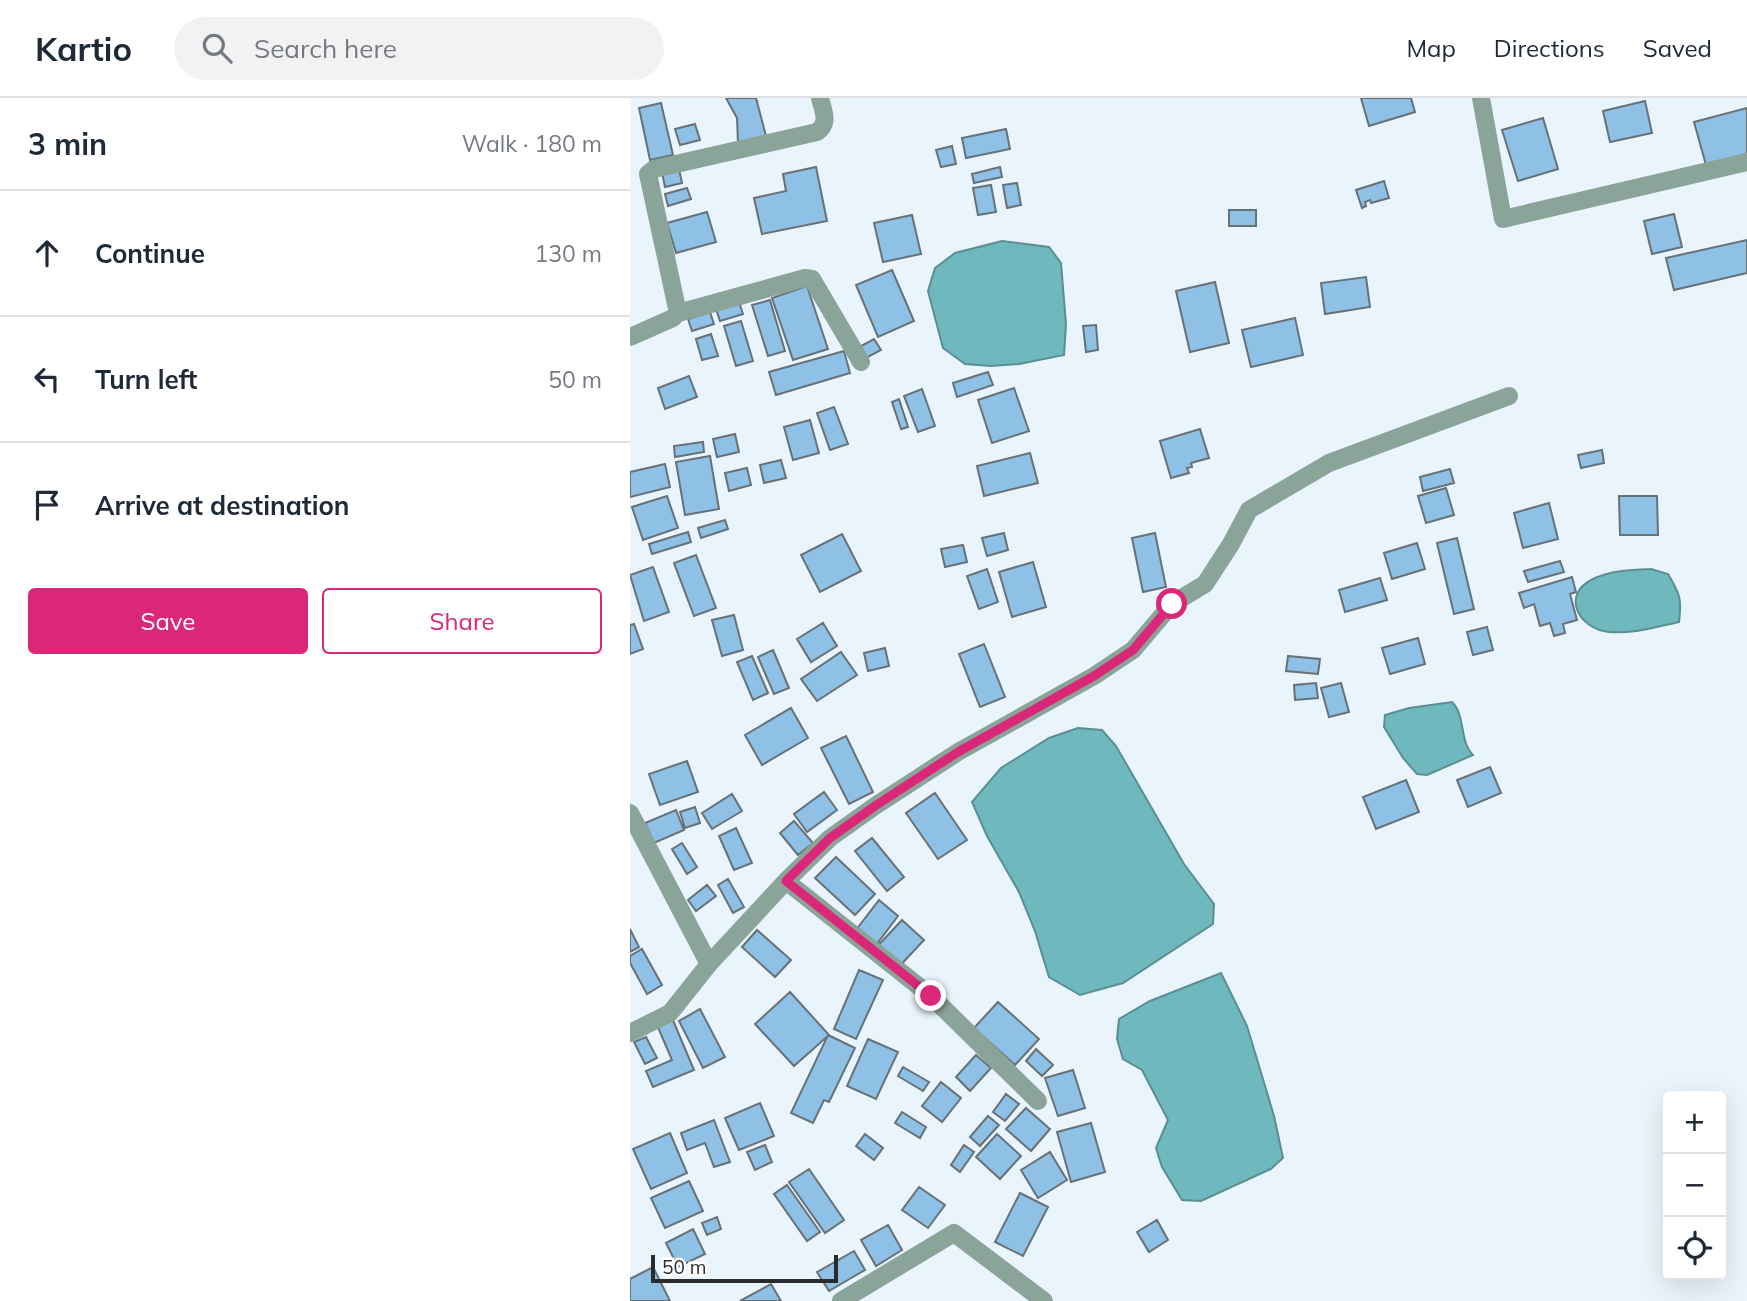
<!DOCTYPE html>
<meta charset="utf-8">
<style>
:root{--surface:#fff;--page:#f2f2f3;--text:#1f2937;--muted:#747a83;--line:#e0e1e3;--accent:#db2777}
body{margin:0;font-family:Mulish,sans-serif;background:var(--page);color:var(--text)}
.controls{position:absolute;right:21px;bottom:21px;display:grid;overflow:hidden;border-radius:7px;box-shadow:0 7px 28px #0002}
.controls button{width:63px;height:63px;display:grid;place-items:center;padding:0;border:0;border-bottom:2px solid var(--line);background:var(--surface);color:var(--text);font:35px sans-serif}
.scale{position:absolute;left:21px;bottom:18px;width:187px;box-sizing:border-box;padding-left:7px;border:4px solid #282c2f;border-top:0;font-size:19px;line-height:24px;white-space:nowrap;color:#282c2f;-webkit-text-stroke:5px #fff;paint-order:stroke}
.stop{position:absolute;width:21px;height:21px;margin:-16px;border:5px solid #db2777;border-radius:50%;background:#fff}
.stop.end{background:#db2777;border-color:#fff;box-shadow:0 2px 7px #0008}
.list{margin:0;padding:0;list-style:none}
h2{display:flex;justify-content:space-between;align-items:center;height:91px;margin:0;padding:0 28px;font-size:30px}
h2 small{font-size:23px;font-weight:400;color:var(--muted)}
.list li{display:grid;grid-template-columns:46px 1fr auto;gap:21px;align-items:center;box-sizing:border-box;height:126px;padding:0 28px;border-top:2px solid var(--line)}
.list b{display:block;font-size:26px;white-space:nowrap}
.list em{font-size:23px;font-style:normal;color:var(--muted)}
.actions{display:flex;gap:14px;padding:21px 28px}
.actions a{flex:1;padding:16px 0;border:2px solid var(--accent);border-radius:7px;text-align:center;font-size:24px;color:var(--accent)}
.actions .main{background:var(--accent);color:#fff}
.icon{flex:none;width:38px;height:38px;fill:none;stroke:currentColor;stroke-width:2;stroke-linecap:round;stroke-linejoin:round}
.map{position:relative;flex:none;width:1117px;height:1203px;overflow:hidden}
header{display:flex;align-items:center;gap:42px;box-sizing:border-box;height:98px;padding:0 35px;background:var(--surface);border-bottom:2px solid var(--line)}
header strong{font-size:33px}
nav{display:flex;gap:38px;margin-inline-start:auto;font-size:24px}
.search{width:490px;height:63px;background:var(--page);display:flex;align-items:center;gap:18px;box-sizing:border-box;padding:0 24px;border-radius:38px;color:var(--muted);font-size:26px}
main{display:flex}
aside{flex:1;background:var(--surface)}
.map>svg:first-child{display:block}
</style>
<header>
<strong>Kartio</strong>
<div class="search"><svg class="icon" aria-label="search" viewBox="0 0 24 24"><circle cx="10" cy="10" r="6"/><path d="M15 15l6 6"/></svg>Search here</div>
<nav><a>Map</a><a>Directions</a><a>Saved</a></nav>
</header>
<main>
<aside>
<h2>3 min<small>Walk · 180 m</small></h2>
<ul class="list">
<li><svg class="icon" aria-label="ahead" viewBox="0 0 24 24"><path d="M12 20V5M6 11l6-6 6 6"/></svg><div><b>Continue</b></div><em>130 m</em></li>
<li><svg class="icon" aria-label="left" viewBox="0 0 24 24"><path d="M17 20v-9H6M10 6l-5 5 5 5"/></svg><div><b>Turn left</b></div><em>50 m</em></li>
<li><svg class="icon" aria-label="arrive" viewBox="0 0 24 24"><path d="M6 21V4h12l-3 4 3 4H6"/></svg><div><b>Arrive at destination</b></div></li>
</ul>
<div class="actions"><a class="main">Save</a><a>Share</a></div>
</aside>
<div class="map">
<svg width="1117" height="1203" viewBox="0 0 1117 1203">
<rect width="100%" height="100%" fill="#eaf4fd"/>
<path fill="#6fb8bd" stroke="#5a8e92" stroke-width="2" d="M 372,143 L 419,149 L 431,165 L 436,226 L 434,257 L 389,266 L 361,268 L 335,266 L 313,250 L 298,193 L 305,170 L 325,155 Z
M 1021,471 L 1038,476 C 1050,496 1052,501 1049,524 C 1026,529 1003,536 979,534 C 949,531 930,497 963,481 C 981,472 1002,472 1021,471 Z
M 822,604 C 836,618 829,643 843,657 L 797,677 L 787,676 L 773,660 L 754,629 L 755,617 L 779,610 Z
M 448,630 L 472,632 L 486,648 L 554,766 L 584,806 L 583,826 L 493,885 L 450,897 L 419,879 L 405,833 L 389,794 L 357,738 L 342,704 L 371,670 L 419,640 Z
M 591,875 L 617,928 L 644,1018 L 653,1060 L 641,1071 L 571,1103 L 552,1102 L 532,1069 L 526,1050 L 538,1022 L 512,972 L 493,961 L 487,941 L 489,921 L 520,903 Z"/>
<path fill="#8fc0e5" stroke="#677178" stroke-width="2" d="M 96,0 L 126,0 L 136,38 L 108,46 L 107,20 Z
M 731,0 L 781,0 L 785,14 L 739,28 Z
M 1015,3 L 1022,35 L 980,44 L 973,13 Z
M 31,5 L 43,57 L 20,62 L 9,10 Z
M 1117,10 L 1117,56 L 1076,67 L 1064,24 Z
M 913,20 L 928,71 L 888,83 L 872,32 Z
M 65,26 L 70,42 L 50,47 L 45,31 Z
M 376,31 L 380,51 L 336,60 L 332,40 Z
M 322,48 L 326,66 L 311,69 L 306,52 Z
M 186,69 L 197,123 L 132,136 L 124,100 L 156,93 L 153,76 Z
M 370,69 L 372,79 L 344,85 L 342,76 Z
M 49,71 L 52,85 L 35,89 L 32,74 Z
M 754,83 L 759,100 L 741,105 L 740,102 L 735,104 L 736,108 L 732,110 L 726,92 Z
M 387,85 L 391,107 L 377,110 L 373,87 Z
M 361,87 L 366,114 L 348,117 L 343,90 Z
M 57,90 L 61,101 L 38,108 L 35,96 Z
M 599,112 L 626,112 L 626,128 L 599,128 Z
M 77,114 L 86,144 L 46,155 L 37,125 Z
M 1044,116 L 1052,149 L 1022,156 L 1014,123 Z
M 282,117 L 291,156 L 253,164 L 244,125 Z
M 1117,142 L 1117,175 L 1044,192 L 1036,160 Z
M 262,172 L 284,223 L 248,239 L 226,187 Z
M 736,179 L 740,209 L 695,216 L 691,185 Z
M 585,184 L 599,245 L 560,254 L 546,193 Z
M 177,188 L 198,251 L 163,262 L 142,200 Z
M 140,202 L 155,253 L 138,258 L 122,207 Z
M 109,204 L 113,216 L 90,223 L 86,211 Z
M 80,214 L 84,226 L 62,233 L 58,221 Z
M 665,220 L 673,257 L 621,269 L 612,232 Z
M 111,223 L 123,263 L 106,268 L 94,228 Z
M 466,227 L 468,252 L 456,254 L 453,228 Z
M 81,236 L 88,258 L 72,262 L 66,241 Z
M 244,241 L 251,252 L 236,260 L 229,249 Z
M 214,253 L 220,275 L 146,297 L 139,274 Z
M 358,274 L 363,287 L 327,299 L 323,285 Z
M 59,278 L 67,299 L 35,311 L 28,290 Z
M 384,290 L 399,333 L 362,345 L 348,302 Z
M 292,291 L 305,328 L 288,334 L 274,298 Z
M 269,301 L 278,329 L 271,331 L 262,304 Z
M 204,309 L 218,346 L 200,352 L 187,315 Z
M 180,322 L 189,355 L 163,362 L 154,329 Z
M 570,331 L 579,360 L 561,365 L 562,369 L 557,370 L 559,375 L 541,380 L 530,343 Z
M 105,336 L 109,354 L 87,359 L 83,341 Z
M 73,344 L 74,354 L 45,359 L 44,348 Z
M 972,352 L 974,365 L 951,370 L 948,357 Z
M 400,355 L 408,385 L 354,398 L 347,368 Z
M 80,358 L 89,411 L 55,417 L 46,364 Z
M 151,362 L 156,380 L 134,385 L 130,367 Z
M 35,366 L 40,389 L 0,399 L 0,374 Z
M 117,370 L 121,387 L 99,393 L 95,375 Z
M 820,371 L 824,385 L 793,393 L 790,379 Z
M 816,390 L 824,417 L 796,425 L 788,398 Z
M 37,398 L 48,430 L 13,442 L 2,409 Z
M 989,398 L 1027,398 L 1028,437 L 990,437 Z
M 919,405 L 928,441 L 893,450 L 884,415 Z
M 95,422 L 98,431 L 71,440 L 68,430 Z
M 58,434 L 61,444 L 22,456 L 19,446 Z
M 374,435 L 378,452 L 357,458 L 352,440 Z
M 525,435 L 536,489 L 513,494 L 502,440 Z
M 212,436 L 231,473 L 190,494 L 171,457 Z
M 827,440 L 844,511 L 824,516 L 807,445 Z
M 787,445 L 795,471 L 762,481 L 754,455 Z
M 333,447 L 337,464 L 315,469 L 311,451 Z
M 66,457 L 86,510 L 64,518 L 44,465 Z
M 930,463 L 934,474 L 898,484 L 894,473 Z
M 403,464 L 416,509 L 382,519 L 369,474 Z
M 23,469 L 39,514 L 14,523 L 0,477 Z
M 357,471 L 368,504 L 349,511 L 337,478 Z
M 942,479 L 946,494 L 940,496 L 947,522 L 933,526 L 935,535 L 924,538 L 920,525 L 910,528 L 904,506 L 894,510 L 889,495 Z
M 750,480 L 757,502 L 715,514 L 709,492 Z
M 104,517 L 113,552 L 92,558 L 82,522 Z
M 193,525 L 207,548 L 181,564 L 167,541 Z
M 4,526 L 13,551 L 0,556 L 0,527 Z
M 857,529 L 863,552 L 843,557 L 837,534 Z
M 788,540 L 795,566 L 760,576 L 752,550 Z
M 354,546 L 375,599 L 350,609 L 329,556 Z
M 255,550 L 259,568 L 238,573 L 234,555 Z
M 143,552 L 159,590 L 144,596 L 128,559 Z
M 211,554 L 227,577 L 187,603 L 171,581 Z
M 122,558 L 138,595 L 123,602 L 107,564 Z
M 658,558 L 690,561 L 688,576 L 656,573 Z
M 686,585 L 688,600 L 665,602 L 664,587 Z
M 711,585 L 719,614 L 699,619 L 691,590 Z
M 161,610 L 178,640 L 132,667 L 115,637 Z
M 216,638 L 243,694 L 219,706 L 191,650 Z
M 57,663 L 68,694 L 30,707 L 19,676 Z
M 860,669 L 871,695 L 838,709 L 827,682 Z
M 776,682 L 789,714 L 746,731 L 733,699 Z
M 194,694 L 207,712 L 177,734 L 164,716 Z
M 305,695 L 337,742 L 308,761 L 276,715 Z
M 102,696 L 112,713 L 82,731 L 72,715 Z
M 65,709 L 70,725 L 55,730 L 50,714 Z
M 46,712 L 54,732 L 24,745 L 15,725 Z
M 164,723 L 183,745 L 168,757 L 150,735 Z
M 106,730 L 122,765 L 104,772 L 89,738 Z
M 242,740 L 274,779 L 257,793 L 225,753 Z
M 52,745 L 67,769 L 57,776 L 42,751 Z
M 206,759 L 245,796 L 225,817 L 185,780 Z
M 98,781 L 114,809 L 103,815 L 88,787 Z
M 77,787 L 86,798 L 66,813 L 58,802 Z
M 249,802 L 268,818 L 246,847 L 226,832 Z
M 272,822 L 294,842 L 264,874 L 242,854 Z
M 0,831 L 9,849 L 0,854 Z
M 127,832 L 161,862 L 145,879 L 112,849 Z
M 12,851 L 32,887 L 17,896 L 0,865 L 0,858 Z
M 229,872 L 253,882 L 226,941 L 204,931 Z
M 160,894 L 199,937 L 164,968 L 125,926 Z
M 368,904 L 409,941 L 385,967 L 344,930 Z
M 70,911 L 95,959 L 73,970 L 49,923 Z
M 42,920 L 64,972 L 23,989 L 16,973 L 42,962 L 27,927 Z
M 198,937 L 225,950 L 199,1004 L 194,1002 L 183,1025 L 161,1015 Z
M 16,939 L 27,960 L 15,966 L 4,944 Z
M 238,941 L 268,954 L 246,1001 L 217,988 Z
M 406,951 L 423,967 L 412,978 L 396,963 Z
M 346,957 L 361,970 L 340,993 L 326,979 Z
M 273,969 L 299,984 L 293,993 L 268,978 Z
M 443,972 L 455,1010 L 428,1018 L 415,980 Z
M 311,984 L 331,1000 L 312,1024 L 292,1008 Z
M 376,996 L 389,1006 L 375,1023 L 363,1014 Z
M 130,1005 L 144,1038 L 109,1052 L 95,1020 Z
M 396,1010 L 420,1031 L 401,1053 L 376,1031 Z
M 272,1014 L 296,1029 L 290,1040 L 265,1025 Z
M 358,1018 L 369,1027 L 350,1048 L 340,1039 Z
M 84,1022 L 100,1064 L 84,1069 L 75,1045 L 57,1052 L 51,1035 Z
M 461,1025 L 475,1074 L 441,1084 L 427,1034 Z
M 40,1035 L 57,1075 L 21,1091 L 3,1051 Z
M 235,1036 L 253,1050 L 244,1062 L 226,1048 Z
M 367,1036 L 391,1058 L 370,1081 L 346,1059 Z
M 135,1047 L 142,1064 L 125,1072 L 117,1054 Z
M 334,1047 L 344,1054 L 330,1074 L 321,1067 Z
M 420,1054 L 437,1082 L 408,1100 L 391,1072 Z
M 179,1071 L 214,1122 L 195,1135 L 159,1084 Z
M 59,1083 L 73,1113 L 35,1130 L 21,1100 Z
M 157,1087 L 190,1134 L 177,1143 L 144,1096 Z
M 289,1089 L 315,1107 L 298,1130 L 272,1112 Z
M 390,1095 L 418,1109 L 393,1158 L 365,1144 Z
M 87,1119 L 91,1131 L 77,1137 L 72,1125 Z
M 527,1122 L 538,1142 L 519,1154 L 507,1134 Z
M 258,1127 L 272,1152 L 246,1168 L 231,1142 Z
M 63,1131 L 75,1156 L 48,1169 L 36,1145 Z
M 224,1153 L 235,1172 L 199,1193 L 187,1174 Z
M 23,1169 L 40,1203 L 0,1203 L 0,1181 Z
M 141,1186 L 151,1203 L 110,1203 Z"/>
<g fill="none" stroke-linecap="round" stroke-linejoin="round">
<path stroke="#8ba499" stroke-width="18" d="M 851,0 L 873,121 L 1117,64
M 48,215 L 175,180 L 182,181 L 231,264
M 0,239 L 43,220 L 48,215 L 18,76 L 24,71 L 187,34 C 200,25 193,13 190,0
M 0,715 L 79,866
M 156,783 L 200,740 L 245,708 L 328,654 L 464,578 L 503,552 L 542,506 L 575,486 L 601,446 L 619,412 L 699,365 L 879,298
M 0,935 L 40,915 L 79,866 L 156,783 L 301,898 L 408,1003
M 211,1203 L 324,1135 L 414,1203"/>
</g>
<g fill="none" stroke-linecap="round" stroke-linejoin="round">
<path stroke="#db2777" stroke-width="9" d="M 301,898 L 156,783 L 200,740 L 245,708 L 328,654 L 464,578 L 503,552 L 542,506"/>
</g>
</svg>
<div class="controls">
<button>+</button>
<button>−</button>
<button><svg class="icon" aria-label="locate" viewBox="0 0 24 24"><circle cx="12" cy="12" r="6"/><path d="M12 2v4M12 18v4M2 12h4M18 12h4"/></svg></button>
</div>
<div class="scale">50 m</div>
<div class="stop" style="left:542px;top:506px"></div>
<div class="stop end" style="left:301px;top:898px"></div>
</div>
</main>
